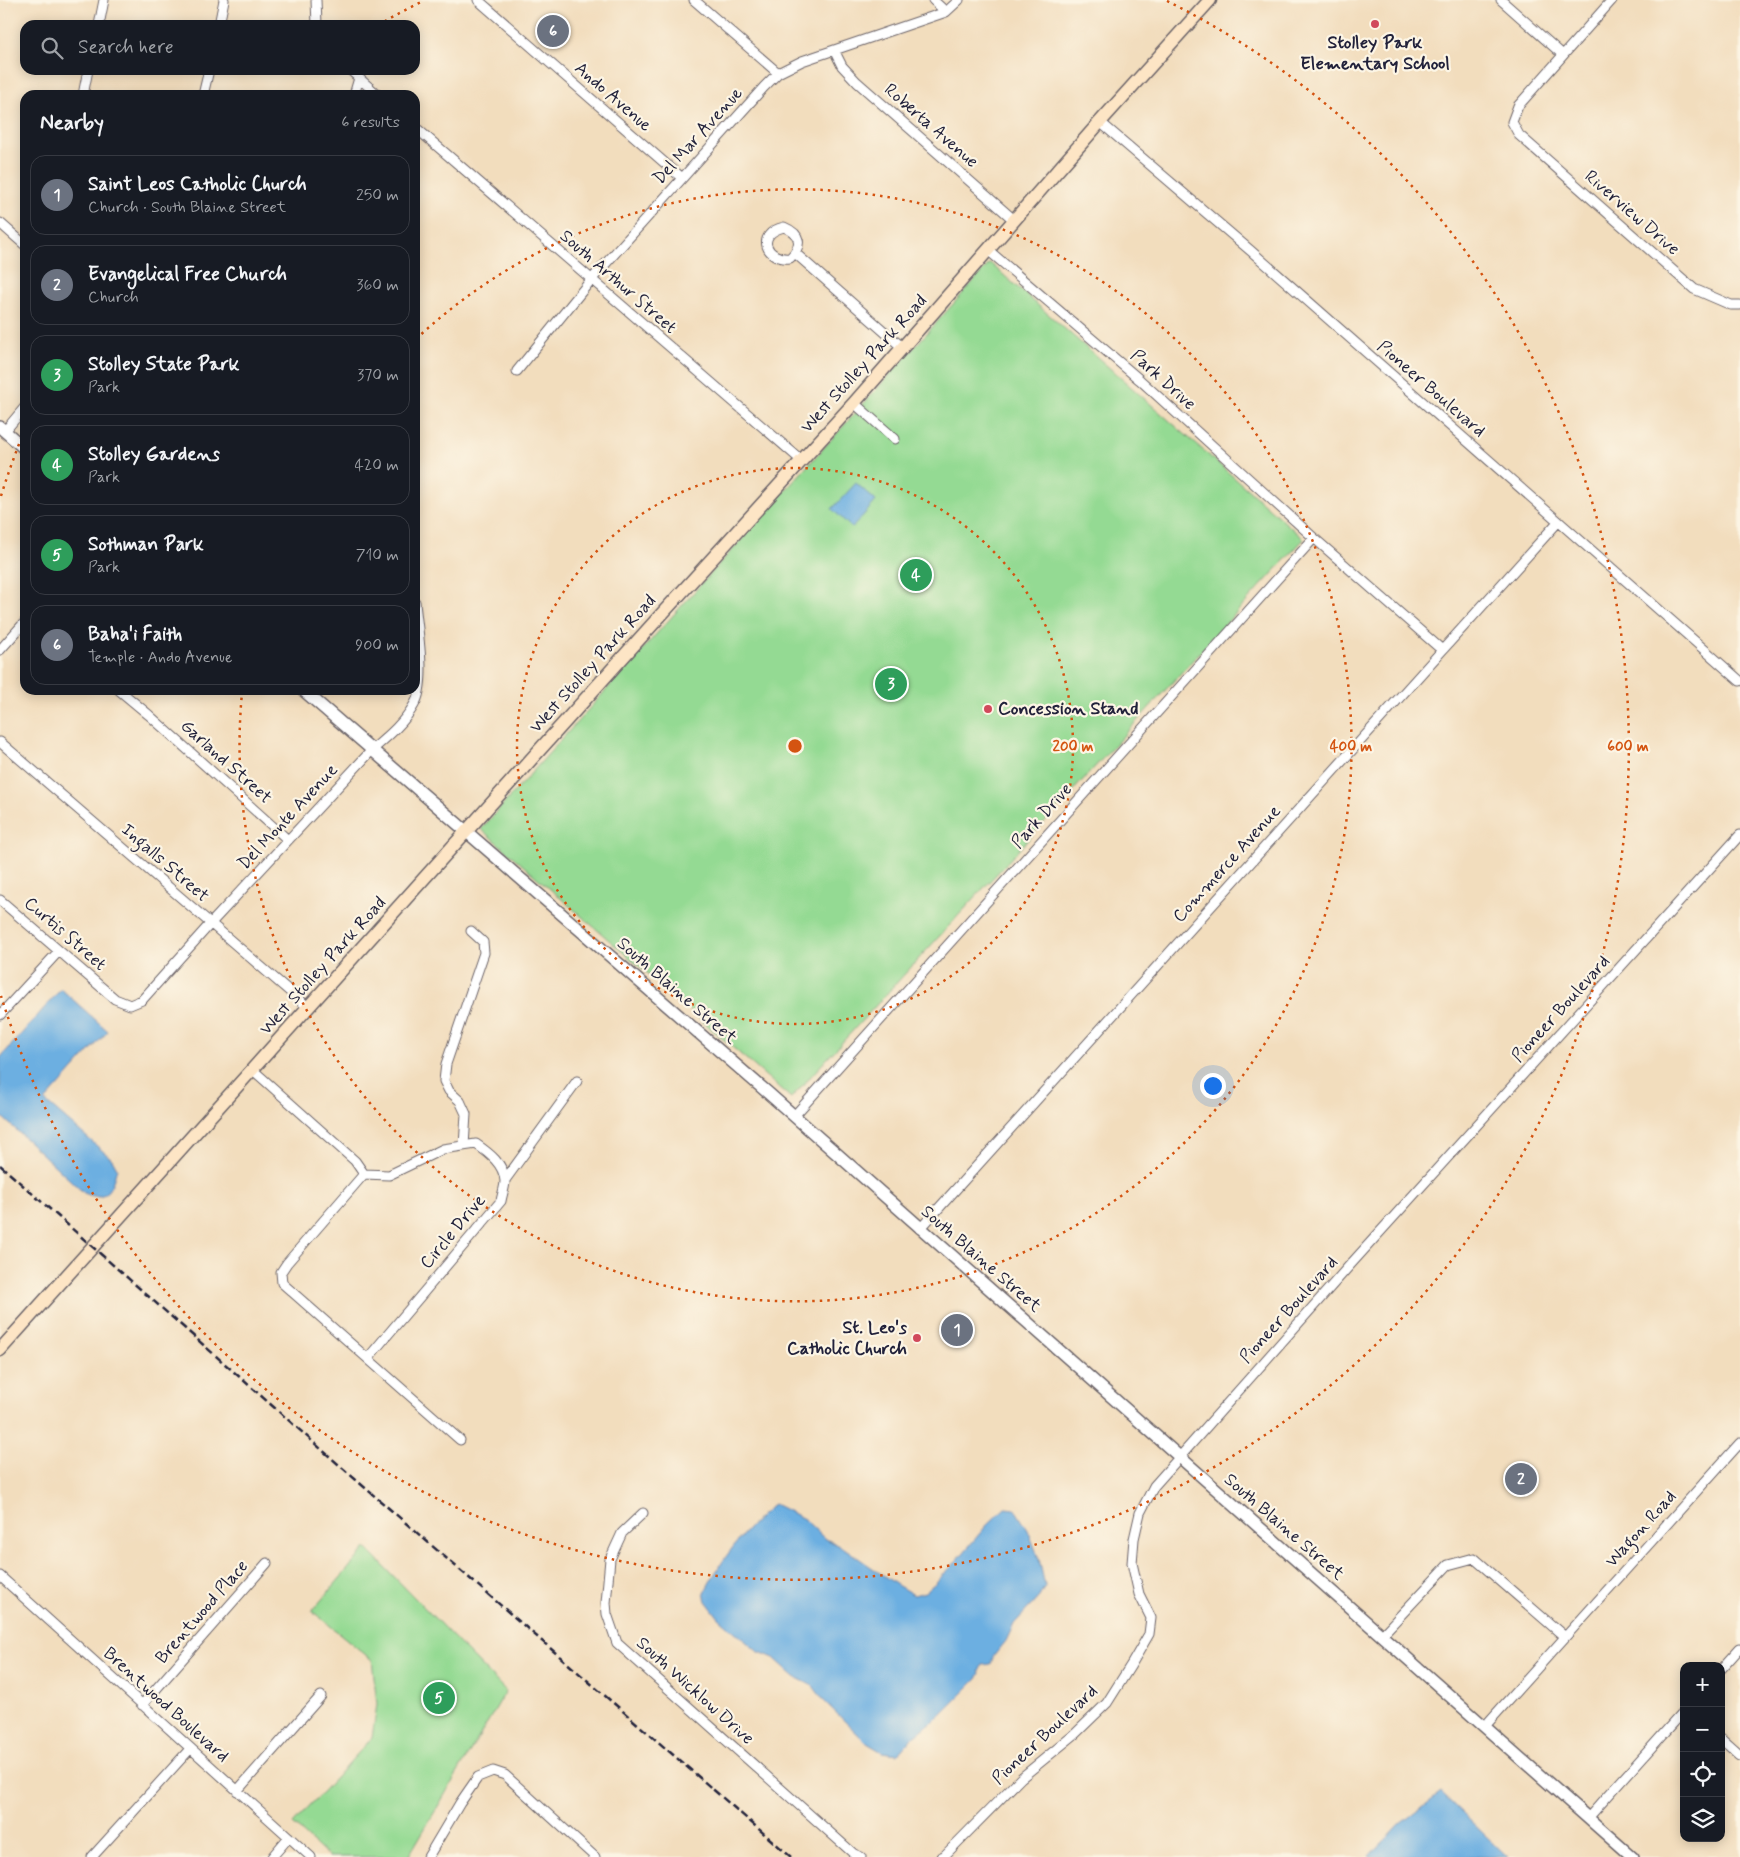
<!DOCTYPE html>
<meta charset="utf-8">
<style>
:root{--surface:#171b24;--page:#242831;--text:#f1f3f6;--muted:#9ea1a6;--line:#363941;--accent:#8c9099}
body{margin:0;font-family:Mynerve,sans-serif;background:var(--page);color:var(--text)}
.controls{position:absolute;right:15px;bottom:15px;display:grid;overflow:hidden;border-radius:10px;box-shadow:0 2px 12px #0003}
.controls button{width:45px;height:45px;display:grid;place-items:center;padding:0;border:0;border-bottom:1px solid var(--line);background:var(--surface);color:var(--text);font:25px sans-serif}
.you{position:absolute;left:1212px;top:1085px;width:18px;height:18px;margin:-12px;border:4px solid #fff;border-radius:50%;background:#1a73e8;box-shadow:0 0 0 8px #1a73e833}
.badge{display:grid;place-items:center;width:32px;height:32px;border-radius:50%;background:var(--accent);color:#fff;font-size:16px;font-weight:700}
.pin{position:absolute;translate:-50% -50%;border:2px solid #fff;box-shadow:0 1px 5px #0006}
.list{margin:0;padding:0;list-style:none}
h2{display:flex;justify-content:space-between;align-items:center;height:65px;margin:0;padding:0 20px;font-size:21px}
h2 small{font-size:16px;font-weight:400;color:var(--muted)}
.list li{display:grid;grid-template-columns:32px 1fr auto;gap:15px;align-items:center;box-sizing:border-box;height:80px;margin:0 10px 10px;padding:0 10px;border:1px solid var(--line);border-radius:15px}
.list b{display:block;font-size:19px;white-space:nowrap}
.list p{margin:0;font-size:16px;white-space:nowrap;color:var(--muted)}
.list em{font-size:16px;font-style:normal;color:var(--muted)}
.icon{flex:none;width:28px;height:28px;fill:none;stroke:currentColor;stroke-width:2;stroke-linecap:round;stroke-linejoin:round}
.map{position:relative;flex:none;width:1740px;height:1857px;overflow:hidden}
.search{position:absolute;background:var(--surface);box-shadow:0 2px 12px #0003;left:20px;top:20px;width:400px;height:55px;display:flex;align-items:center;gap:12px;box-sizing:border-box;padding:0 18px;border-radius:15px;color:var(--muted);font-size:19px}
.panel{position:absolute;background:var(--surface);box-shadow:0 2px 12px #0003;left:20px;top:90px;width:400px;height:605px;border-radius:15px}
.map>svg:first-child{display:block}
</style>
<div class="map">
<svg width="1740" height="1857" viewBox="0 0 1740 1857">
<rect width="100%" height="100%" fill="#fcf5e5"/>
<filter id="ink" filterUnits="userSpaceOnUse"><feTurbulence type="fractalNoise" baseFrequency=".02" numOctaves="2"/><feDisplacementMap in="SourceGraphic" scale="10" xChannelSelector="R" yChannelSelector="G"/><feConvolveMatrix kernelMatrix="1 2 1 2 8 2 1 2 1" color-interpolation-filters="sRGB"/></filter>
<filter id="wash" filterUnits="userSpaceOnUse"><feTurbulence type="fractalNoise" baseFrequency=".0096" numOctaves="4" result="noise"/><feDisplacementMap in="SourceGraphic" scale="20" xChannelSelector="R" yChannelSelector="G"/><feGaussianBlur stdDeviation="1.12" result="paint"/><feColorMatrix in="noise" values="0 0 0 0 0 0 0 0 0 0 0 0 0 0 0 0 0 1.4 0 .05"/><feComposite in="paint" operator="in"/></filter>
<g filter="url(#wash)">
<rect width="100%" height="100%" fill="#f2ddbd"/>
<path fill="#94da93" stroke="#5b7e67" d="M 990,263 L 1304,539 L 791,1098 L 481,829 Z
M 366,1548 L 506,1691 L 408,1857 L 329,1857 L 293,1824 L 372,1738 L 377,1704 L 372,1660 L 312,1611 Z"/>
<path fill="#6cafe1" stroke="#47688e" d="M 856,483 L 876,501 L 852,528 L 832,509 Z
M 61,989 L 108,1031 L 45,1101 L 112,1159 L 117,1168 C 112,1187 107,1203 84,1193 L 0,1115 L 0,1058 Z
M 774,1504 L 804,1519 L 824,1538 L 844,1548 L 897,1585 L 914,1595 L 925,1592 L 934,1584 L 953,1565 L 987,1525 L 1005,1508 L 1015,1509 L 1028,1530 L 1039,1559 L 1045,1586 L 1039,1597 L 1014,1624 L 1006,1641 L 993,1657 L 991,1664 L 983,1665 L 979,1670 L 980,1673 L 977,1679 L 941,1715 L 912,1738 L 898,1754 L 882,1752 L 867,1743 L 824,1701 L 813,1686 L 795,1677 L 774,1658 L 757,1651 L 719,1618 L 706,1601 L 704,1593 C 721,1560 745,1528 774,1504 Z
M 1441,1793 L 1508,1857 L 1369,1857 L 1400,1824 Z"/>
</g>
<g filter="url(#ink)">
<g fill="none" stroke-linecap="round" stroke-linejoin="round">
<defs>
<path id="minor" d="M 316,0 L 317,25
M 478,0 L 682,178
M 694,0 L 778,73
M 933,0 L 946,12
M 1501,0 L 1563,55
M 1612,0 L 1518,106 L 1512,122 L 1519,135 L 1694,289 L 1731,305 L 1740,305
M 99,25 L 104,0
M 219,25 L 224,0
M 834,50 L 842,66 L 857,82 L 1014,220
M 350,70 L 378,95
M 83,95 L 88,70
M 203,95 L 209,70
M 354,95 L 359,78
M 1100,122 L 1251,251 L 1740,681
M 415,127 L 801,460
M 0,223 L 25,245
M 784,227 C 801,234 803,245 790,258 C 767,261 754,234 784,227 Z
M 988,250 L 1140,380 L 1314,538 L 1442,650
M 795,253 L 903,348
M 517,371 L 591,280 L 764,87 L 778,73 L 802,61 L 946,12 L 959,0
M 854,403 L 895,439
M 5,431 L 25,407
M 0,650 L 25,622
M 119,690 L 149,715 L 288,840
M 0,742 L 309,1008
M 0,900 L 115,999 L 130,1005 L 142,1000 L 211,923 L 372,750 C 387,737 404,723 414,705 C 428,683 417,628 415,602
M 0,1015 L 59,951
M 253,1070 L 355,1161 L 364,1174
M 794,1116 L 1314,538
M 464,1146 L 466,1114 L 460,1101 L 449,1091 L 444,1081 L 446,1064 L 484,953 L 483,942 L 471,931
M 505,1180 L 577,1081
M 920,1229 L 1558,522
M 368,1358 L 501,1201 C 502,1195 505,1187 505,1181 C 504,1164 489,1153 476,1144 L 443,1149 L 389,1175 L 364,1174 L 287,1263 L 281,1272 L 282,1283 L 460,1440
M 643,1513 L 622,1533 L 610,1559 L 606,1603 L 607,1614 L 617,1643 L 854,1854 L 861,1857
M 0,1576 L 311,1857
M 1381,1636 L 1448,1565 L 1474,1558 L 1565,1637
M 1721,1669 L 1740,1648
M 142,1705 L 267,1563
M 1485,1726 L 1740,1443
M 1721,1739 L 1740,1756
M 237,1791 L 321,1696
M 1588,1818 L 1684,1711
M 92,1857 L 190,1749
M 272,1857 L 289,1837
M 428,1857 L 460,1803 L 478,1777 L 493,1771 L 505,1775 L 595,1857
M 941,1857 L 944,1856 L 1021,1778 L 1075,1734 L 1107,1703 L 1131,1665 L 1149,1634 L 1151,1618 L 1139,1594 L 1132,1563 L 1134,1539 L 1140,1513 L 1154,1486 L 1350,1265 L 1740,835"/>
<path id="tertiary" d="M 0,427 L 25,449
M 303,690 L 767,1092 L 1632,1857"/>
<path id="secondary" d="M 0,1350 L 660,616 L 854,403 L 1100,122 L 1210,0"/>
</defs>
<use href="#minor" stroke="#6b6368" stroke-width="11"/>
<use href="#tertiary" stroke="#6b6368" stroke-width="14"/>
<use href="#secondary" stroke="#6b6368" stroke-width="15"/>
<use href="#minor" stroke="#fff" stroke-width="9"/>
<use href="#tertiary" stroke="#fff" stroke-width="11"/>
<use href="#secondary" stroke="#fde5c5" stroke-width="12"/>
<path stroke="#22223b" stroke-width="2.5" stroke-dasharray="8 4" stroke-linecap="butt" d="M 0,1165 L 355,1479 L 791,1857"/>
</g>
</g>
<g fill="none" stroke="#d45411" stroke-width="2.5" stroke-dasharray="2.5 5">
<circle cx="795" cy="746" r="278"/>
<path d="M416 339A556 556 0 1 1 242 693"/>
<path d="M1 496A833 833 0 0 1 23 434M378 25A833 833 0 0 1 423 1M1167 1A833 833 0 1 1 1 996"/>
</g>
<g fill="#d1495b" stroke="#fcf5e5" stroke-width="2">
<circle cx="1375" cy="24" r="5"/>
<circle cx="988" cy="709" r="5"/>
<circle cx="917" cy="1338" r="5"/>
</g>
<g text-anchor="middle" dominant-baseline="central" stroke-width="4.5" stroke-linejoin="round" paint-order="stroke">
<g font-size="18" font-weight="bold" fill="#22223b" stroke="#fcf5e5">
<text x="1375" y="43">Stolley Park<tspan x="1375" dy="21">Elementary School</tspan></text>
<text x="998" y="709" text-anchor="start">Concession Stand</text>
<text x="907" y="1328" text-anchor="end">St. Leo's<tspan x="907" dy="21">Catholic Church</tspan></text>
</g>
<g font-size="18" fill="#22223b" stroke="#fcf5e5">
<text transform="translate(613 97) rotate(41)">Ando Avenue</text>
<text transform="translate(931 126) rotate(41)">Roberta Avenue</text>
<text transform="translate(698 136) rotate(-48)">Del Mar Avenue</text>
<text transform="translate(1632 213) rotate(41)">Riverview Drive</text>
<text transform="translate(618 282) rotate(41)">South Arthur Street</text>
<text transform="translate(864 364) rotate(-48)">West Stolley Park Road</text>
<text transform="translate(1163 380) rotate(42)">Park Drive</text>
<text transform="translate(1431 389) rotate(41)">Pioneer Boulevard</text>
<text transform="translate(593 664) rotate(-48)">West Stolley Park Road</text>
<text transform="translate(226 762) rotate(42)">Garland Street</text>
<text transform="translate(1042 816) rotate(-48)">Park Drive</text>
<text transform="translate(288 817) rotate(-47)">Del Monte Avenue</text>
<text transform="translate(165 863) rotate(41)">Ingalls Street</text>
<text transform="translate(1227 864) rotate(-48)">Commerce Avenue</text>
<text transform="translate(65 934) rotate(41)">Curtis Street</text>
<text transform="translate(323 966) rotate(-48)">West Stolley Park Road</text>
<text transform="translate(677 991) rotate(41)">South Blaine Street</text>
<text transform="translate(1561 1009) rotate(-48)">Pioneer Boulevard</text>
<text transform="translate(453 1232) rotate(-50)">Circle Drive</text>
<text transform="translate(981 1259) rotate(41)">South Blaine Street</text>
<text transform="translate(1289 1310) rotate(-48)">Pioneer Boulevard</text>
<text transform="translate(1284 1527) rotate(41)">South Blaine Street</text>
<text transform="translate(1641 1529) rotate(-48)">Wagon Road</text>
<text transform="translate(202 1612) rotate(-49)">Brentwood Place</text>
<text transform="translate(695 1691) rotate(42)">South Wicklow Drive</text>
<text transform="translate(166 1705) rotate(42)">Brentwood Boulevard</text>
<text transform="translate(1045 1735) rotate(-43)">Pioneer Boulevard</text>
</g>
</g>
<circle cx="795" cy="746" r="8" fill="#d45411" stroke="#fcf5e5" stroke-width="2.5"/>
<g font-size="15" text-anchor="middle" font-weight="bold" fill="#d45411" stroke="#fcf5e5" stroke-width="4.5" stroke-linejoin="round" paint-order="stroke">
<text x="1073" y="751">200 m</text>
<text x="1351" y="751">400 m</text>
<text x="1628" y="751">600 m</text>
</g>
</svg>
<div class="controls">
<button>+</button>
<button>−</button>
<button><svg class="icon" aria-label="locate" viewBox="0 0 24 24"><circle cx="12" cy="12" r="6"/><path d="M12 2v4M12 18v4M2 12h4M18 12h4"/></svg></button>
<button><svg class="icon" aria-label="layers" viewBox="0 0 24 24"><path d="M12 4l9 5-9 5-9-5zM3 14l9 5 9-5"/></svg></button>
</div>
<div class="you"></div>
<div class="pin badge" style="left:957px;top:1330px;background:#6b7280">1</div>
<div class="pin badge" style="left:1521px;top:1479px;background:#6b7280">2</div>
<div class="pin badge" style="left:891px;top:684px;background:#2e9e5b">3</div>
<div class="pin badge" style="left:916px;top:575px;background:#2e9e5b">4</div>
<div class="pin badge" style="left:439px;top:1698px;background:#2e9e5b">5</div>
<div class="pin badge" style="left:553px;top:31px;background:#6b7280">6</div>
<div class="search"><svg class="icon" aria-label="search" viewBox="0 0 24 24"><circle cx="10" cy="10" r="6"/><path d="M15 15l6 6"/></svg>Search here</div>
<section class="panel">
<h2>Nearby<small>6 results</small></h2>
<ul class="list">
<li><span class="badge" style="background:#6b7280">1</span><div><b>Saint Leos Catholic Church</b><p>Church · South Blaine Street</p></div><em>250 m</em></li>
<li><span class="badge" style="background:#6b7280">2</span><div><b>Evangelical Free Church</b><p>Church</p></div><em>360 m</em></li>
<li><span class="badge" style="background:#2e9e5b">3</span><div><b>Stolley State Park</b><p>Park</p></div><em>370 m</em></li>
<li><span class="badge" style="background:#2e9e5b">4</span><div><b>Stolley Gardens</b><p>Park</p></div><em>420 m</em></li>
<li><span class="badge" style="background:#2e9e5b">5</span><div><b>Sothman Park</b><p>Park</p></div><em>710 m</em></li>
<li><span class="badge" style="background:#6b7280">6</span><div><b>Baha'i Faith</b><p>Temple · Ando Avenue</p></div><em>900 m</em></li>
</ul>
</section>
</div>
